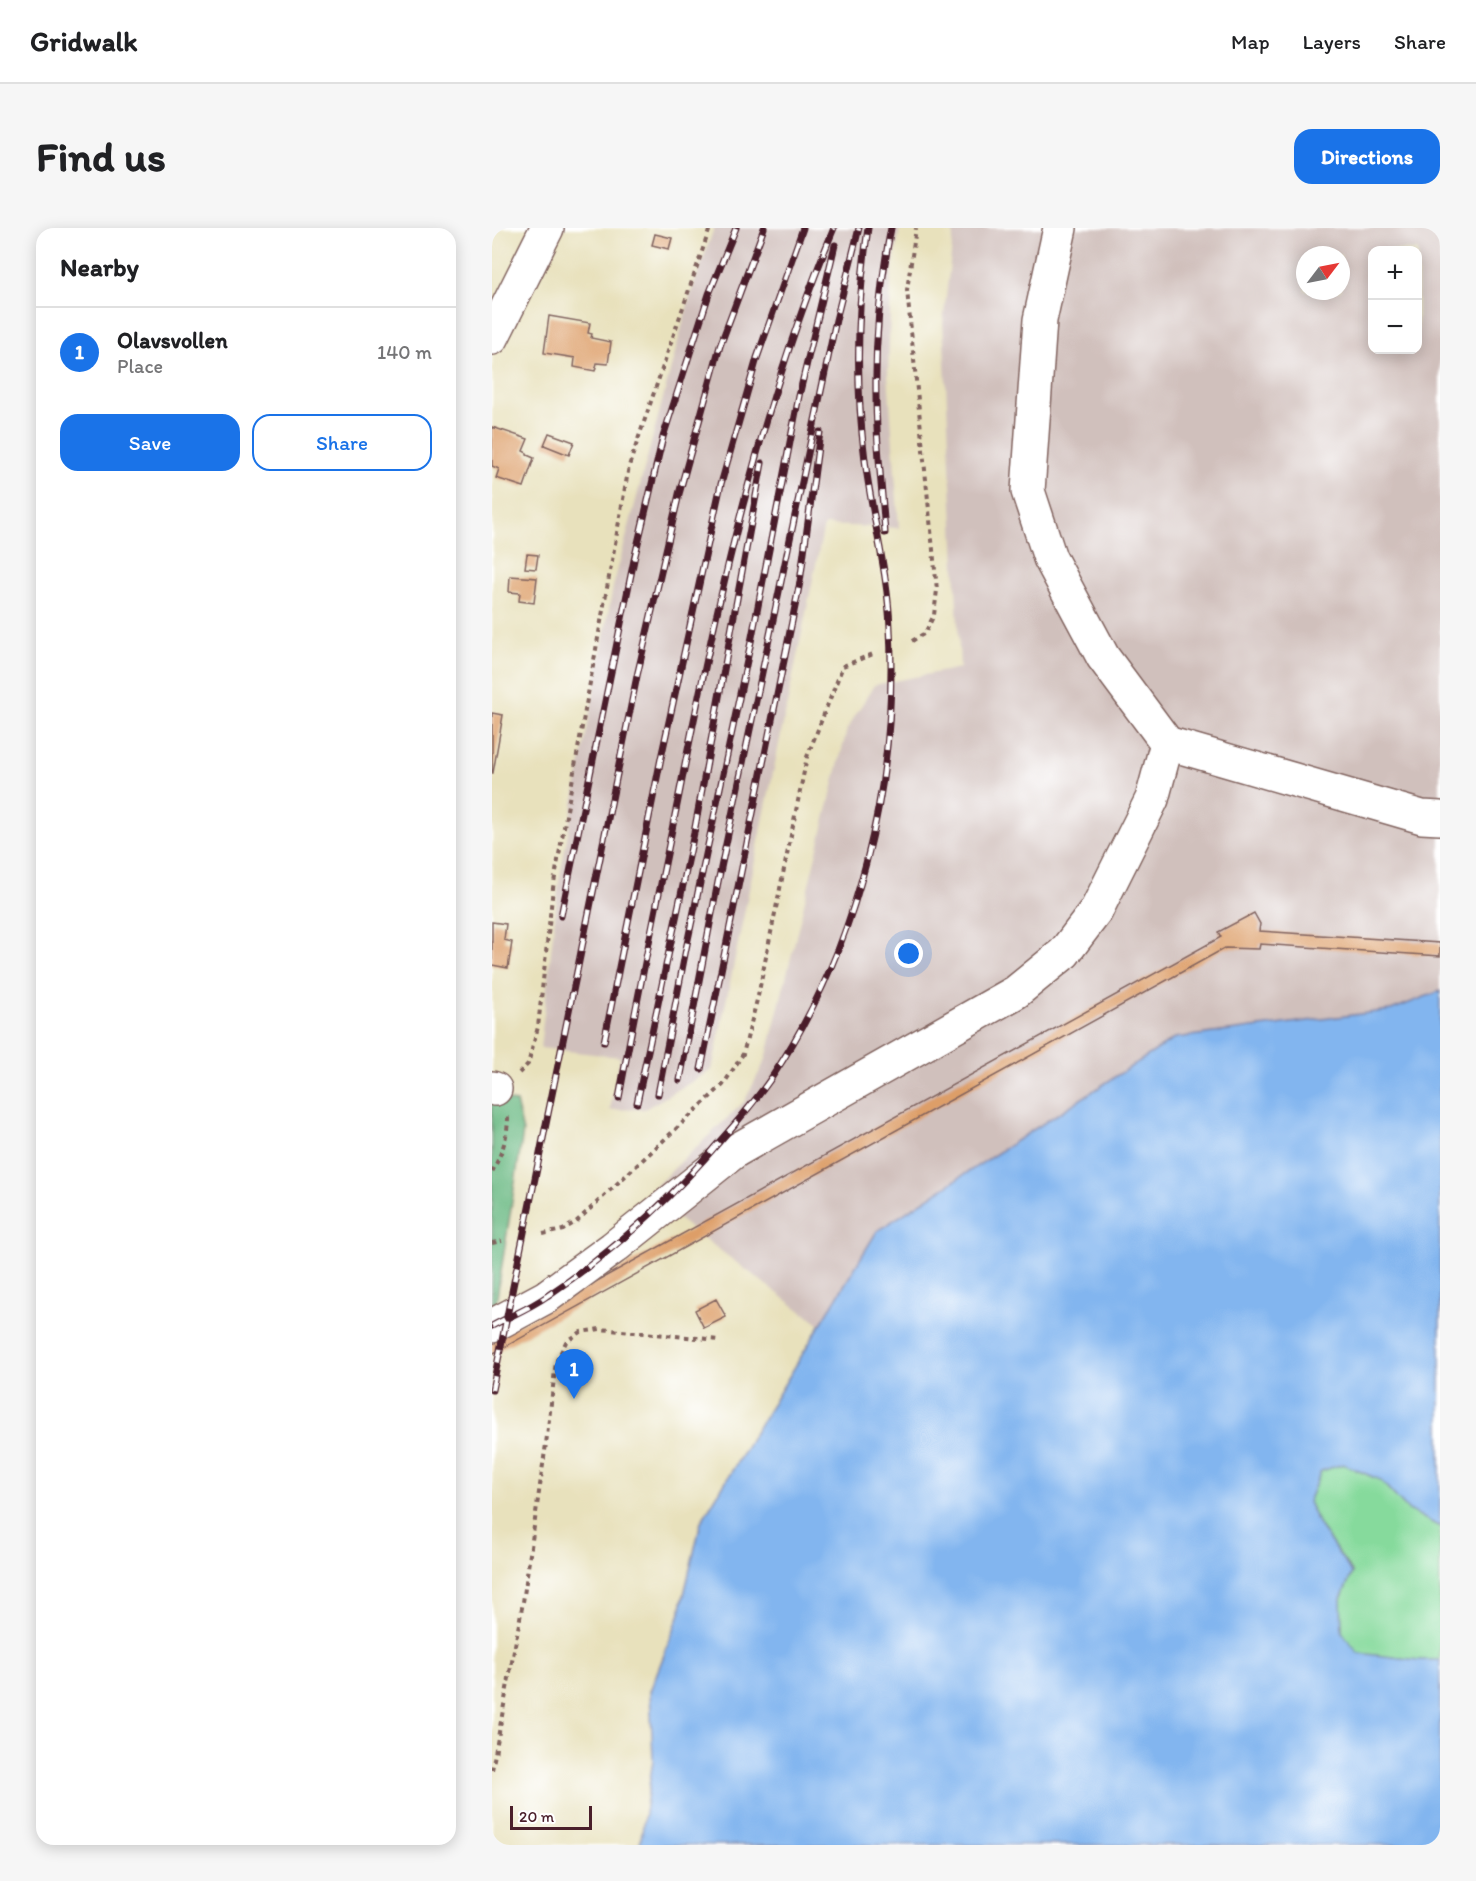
<!DOCTYPE html>
<meta charset="utf-8">
<style>
:root{--surface:#fff;--page:#f6f6f6;--text:#202124;--muted:#757577;--line:#e0e0e0;--accent:#1a73e8}
body{margin:0;font-family:Itim,sans-serif;background:var(--page);color:var(--text)}
.controls{position:absolute;right:18px;top:18px;display:grid;overflow:hidden;border-radius:12px;box-shadow:0 3px 15px #0003}
.controls button{width:54px;height:54px;display:grid;place-items:center;padding:0;border:0;border-bottom:2px solid var(--line);background:var(--surface);color:var(--text);font:30px sans-serif}
.compass{position:absolute;left:804px;top:18px;width:54px;height:54px;border-radius:50%;background:var(--surface);box-shadow:0 3px 15px #0003;rotate:58deg}
.scale{position:absolute;left:18px;bottom:15px;width:82px;box-sizing:border-box;padding-left:6px;border:3px solid #4a1f2b;border-top:0;font-size:16px;line-height:21px;white-space:nowrap;color:#4a1f2b;-webkit-text-stroke:4px #fff;paint-order:stroke}
.you{position:absolute;left:417px;top:726px;width:21px;height:21px;margin:-15px;border:4px solid #fff;border-radius:50%;background:#1a73e8;box-shadow:0 0 0 9px #1a73e833}
.badge{display:grid;place-items:center;width:39px;height:39px;border-radius:50%;background:var(--accent);color:#fff;font-size:20px;font-weight:700}
.pin{position:absolute;translate:-50% -50px;filter:drop-shadow(0 2px 3px #0008)}
.pin::after{content:'';position:absolute;top:32px;width:21px;height:18px;background:inherit;clip-path:polygon(0 0,100% 0,50% 100%)}
.list{margin:0;padding:0;list-style:none}
h2{display:flex;justify-content:space-between;align-items:center;height:78px;margin:0;padding:0 24px;font-size:26px}
h2 small{font-size:20px;font-weight:400;color:var(--muted)}
.list li{display:grid;grid-template-columns:39px 1fr auto;gap:18px;align-items:center;box-sizing:border-box;height:90px;padding:0 24px;border-top:2px solid var(--line)}
.list b{display:block;font-size:22px;white-space:nowrap}
.list p{margin:0;font-size:20px;white-space:nowrap;color:var(--muted)}
.list em{font-size:20px;font-style:normal;color:var(--muted)}
.actions{display:flex;gap:12px;padding:18px 24px}
.actions a{flex:1;padding:14px 0;border:2px solid var(--accent);border-radius:18px;text-align:center;font-size:21px;color:var(--accent)}
.actions .main{background:var(--accent);color:#fff}
.map{position:relative;flex:none;width:948px;height:1617px;overflow:hidden;border-radius:18px}
header{display:flex;align-items:center;gap:36px;box-sizing:border-box;height:84px;padding:0 30px;background:var(--surface);border-bottom:2px solid var(--line)}
header strong{font-size:28px}
nav{display:flex;gap:33px;margin-inline-start:auto;font-size:21px}
.intro{display:flex;align-items:center;justify-content:space-between;box-sizing:border-box;height:144px;padding:0 36px}
h1{margin:0;font-size:42px}
.button{padding:15px 27px;border-radius:18px;background:var(--accent);color:#fff;font-size:21px;font-weight:700}
main{display:flex;gap:36px;padding:0 36px}
aside{flex:1;background:var(--surface);border-radius:18px;box-shadow:0 3px 15px #0003}
.map>svg:first-child{display:block}
</style>
<header>
<strong>Gridwalk</strong>
<nav><a>Map</a><a>Layers</a><a>Share</a></nav>
</header>
<div class="intro"><h1>Find us</h1><a class="button">Directions</a></div>
<main>
<aside>
<h2>Nearby<small></small></h2>
<ul class="list">
<li><span class="badge">1</span><div><b>Olavsvollen</b><p>Place</p></div><em>140 m</em></li>
</ul>
<div class="actions"><a class="main">Save</a><a>Share</a></div>
</aside>
<div class="map">
<svg width="948" height="1617" viewBox="0 0 948 1617">
<rect width="100%" height="100%" fill="#fff"/>
<filter id="ink" filterUnits="userSpaceOnUse"><feTurbulence type="fractalNoise" baseFrequency=".0167" numOctaves="2"/><feDisplacementMap in="SourceGraphic" scale="12" xChannelSelector="R" yChannelSelector="G"/><feConvolveMatrix kernelMatrix="1 2 1 2 8 2 1 2 1" color-interpolation-filters="sRGB"/></filter>
<filter id="wash" filterUnits="userSpaceOnUse"><feTurbulence type="fractalNoise" baseFrequency=".008" numOctaves="4" result="noise"/><feDisplacementMap in="SourceGraphic" scale="24" xChannelSelector="R" yChannelSelector="G"/><feGaussianBlur stdDeviation="1.35" result="paint"/><feColorMatrix in="noise" values="0 0 0 0 0 0 0 0 0 0 0 0 0 0 0 0 0 1.4 0 .05"/><feComposite in="paint" operator="in"/></filter>
<g filter="url(#wash)">
<rect width="100%" height="100%" fill="#e8e1bc"/>
<path fill="#d0c0bc" fill-rule="evenodd" d="M 222,0 L 408,0 L 399,52 L 396,146 L 407,300 L 332,297 L 220,842 L 153,881 L 118,882 L 128,829 L 48,820 L 67,653 L 121,359 L 198,68 Z
M 462,0 L 948,0 L 948,763 L 899,782 L 683,810 L 385,1003 L 328,1097 L 154,967 L 252,874 L 274,831 L 355,501 L 382,457 L 468,440 L 451,95 ZM 880,22 L 926,22 L 926,122 L 880,122 ZM 813,27 L 849,27 L 849,63 L 813,63 Z"/>
<path fill="#86da9c" stroke="#687c64" stroke-width="1.5" d="M 851,1236 L 888,1252 L 915,1281 L 948,1299 L 948,1432 L 927,1432 L 866,1426 L 850,1404 L 849,1371 L 860,1344 L 827,1297 L 816,1274 L 829,1243 Z"/>
<path fill="#6cba84" stroke="#5b6c58" stroke-width="1.5" d="M 0,871 L 24,874 L 31,904 L 4,1075 L 0,1077 Z"/>
<path fill="#82b5ef" stroke="#666a8d" stroke-width="1.5" d="M 948,763 L 948,1299 L 915,1281 L 888,1252 L 851,1236 L 829,1243 L 816,1274 L 827,1297 L 860,1345 L 849,1371 L 850,1404 L 866,1425 L 927,1432 L 948,1432 L 948,1617 L 148,1617 L 161,1532 L 158,1463 L 187,1388 L 209,1294 L 385,1003 L 683,810 L 899,782 Z"/>
<g id="blocks">
<path fill="#dd9e68" d="M 163,6 L 180,10 L 177,21 L 160,17 Z
M 57,88 L 98,95 L 96,105 L 100,106 L 99,110 L 119,114 L 116,136 L 105,135 L 103,143 L 82,139 L 83,130 L 52,125 Z
M 0,199 L 36,211 L 31,223 L 35,225 L 35,227 L 42,230 L 32,259 L 4,250 L 7,241 L 0,238 Z
M 57,205 L 82,214 L 77,227 L 52,217 Z
M 35,326 L 46,327 L 44,341 L 33,340 Z
M 18,348 L 45,350 L 42,375 L 27,373 L 28,365 L 17,364 Z
M 0,485 L 11,487 L 1,545 L 0,545 Z
M 762,685 L 768,696 L 767,703 L 948,715 L 948,728 L 768,716 L 767,721 L 733,720 L 0,1126 L 0,1111 L 729,709 L 726,704 Z
M 0,694 L 14,696 L 12,712 L 20,714 L 16,740 L 0,737 Z
M 224,1071 L 234,1089 L 212,1100 L 203,1082 Z"/>
</g>
</g>
<g filter="url(#ink)">
<use href="#blocks" fill-opacity="0" stroke="#81635e" stroke-width="1.5"/>
<g fill="none" stroke-linecap="round" stroke-linejoin="round">
<defs>
<path id="minor" d="M 568,0 L 548,92 L 536,263 L 558,330 L 611,429 L 675,515 L 930,589 L 948,590
M 0,860 L 3,861
M 0,1098 L 54,1069 L 121,1020 L 243,923 L 524,764 L 572,725 L 604,683 L 660,571 L 675,515"/>
<path id="major" d="M 0,110 L 55,0"/>
</defs>
<use href="#minor" stroke="#81635e" stroke-width="36"/>
<use href="#major" stroke="#81635e" stroke-width="36"/>
<path stroke="#81635e" stroke-width="4" stroke-dasharray="4.5 4.5" stroke-linecap="butt" d="M 420,413 L 433,405 L 442,387 L 445,362 L 415,62 L 424,0
M 27,845 L 36,836 L 46,799 L 61,660 L 137,238 L 218,0
M 0,944 C 10,925 16,909 16,887
M 51,1006 L 71,1002 L 85,993 L 231,857 L 251,826 L 266,768 L 315,529 L 351,438 L 381,426
M 0,1015 L 10,1013
M 0,1542 L 31,1374 L 54,1216 L 64,1134 L 74,1114 L 89,1104 L 108,1101 L 227,1112"/>
<use href="#minor" stroke="#fff" stroke-width="33"/>
<use href="#major" stroke="#fff" stroke-width="33"/>
<defs>
<path id="rail" d="M 393,305 C 390,259 384,213 384,168 C 383,111 388,55 399,0
M 69,688 L 142,332 L 171,209 L 217,66 L 244,0
M 112,814 L 169,530 L 229,256 L 265,130 L 311,0
M 209,841 L 308,354 L 328,204
M 188,852 L 226,654 L 344,92 L 367,0
M 166,866 L 194,721 L 260,409 L 307,168 L 343,17
M 127,870 C 145,770 166,671 186,572 C 224,378 266,183 342,0
M 145,875 L 202,605 L 270,235
M 0,1098 C 18,1088 38,1080 55,1068 C 121,1024 177,973 228,913 C 246,893 264,872 280,849 C 366,720 406,555 398,400 C 396,344 380,289 373,232 C 363,155 365,77 376,0
M 0,1162 L 145,448 L 187,266 L 228,118 L 272,0"/>
</defs>
<use href="#rail" stroke="#4a1f2b" stroke-width="7"/>
<use href="#rail" stroke="#fff" stroke-width="4.5" stroke-dasharray="14" stroke-linecap="butt"/>
</g>
</g>
</svg>
<div class="controls">
<button>+</button>
<button>−</button>
</div>
<svg class="compass" viewBox="-18 -18 36 36"><path d="M0-13l5 13h-10z" fill="#e53935"/><path d="M0 13l5-13h-10z" fill="#757577"/></svg>
<div class="scale">20 m</div>
<div class="you"></div>
<div class="pin badge" style="left:82px;top:1171px">1</div>
</div>
</main>
